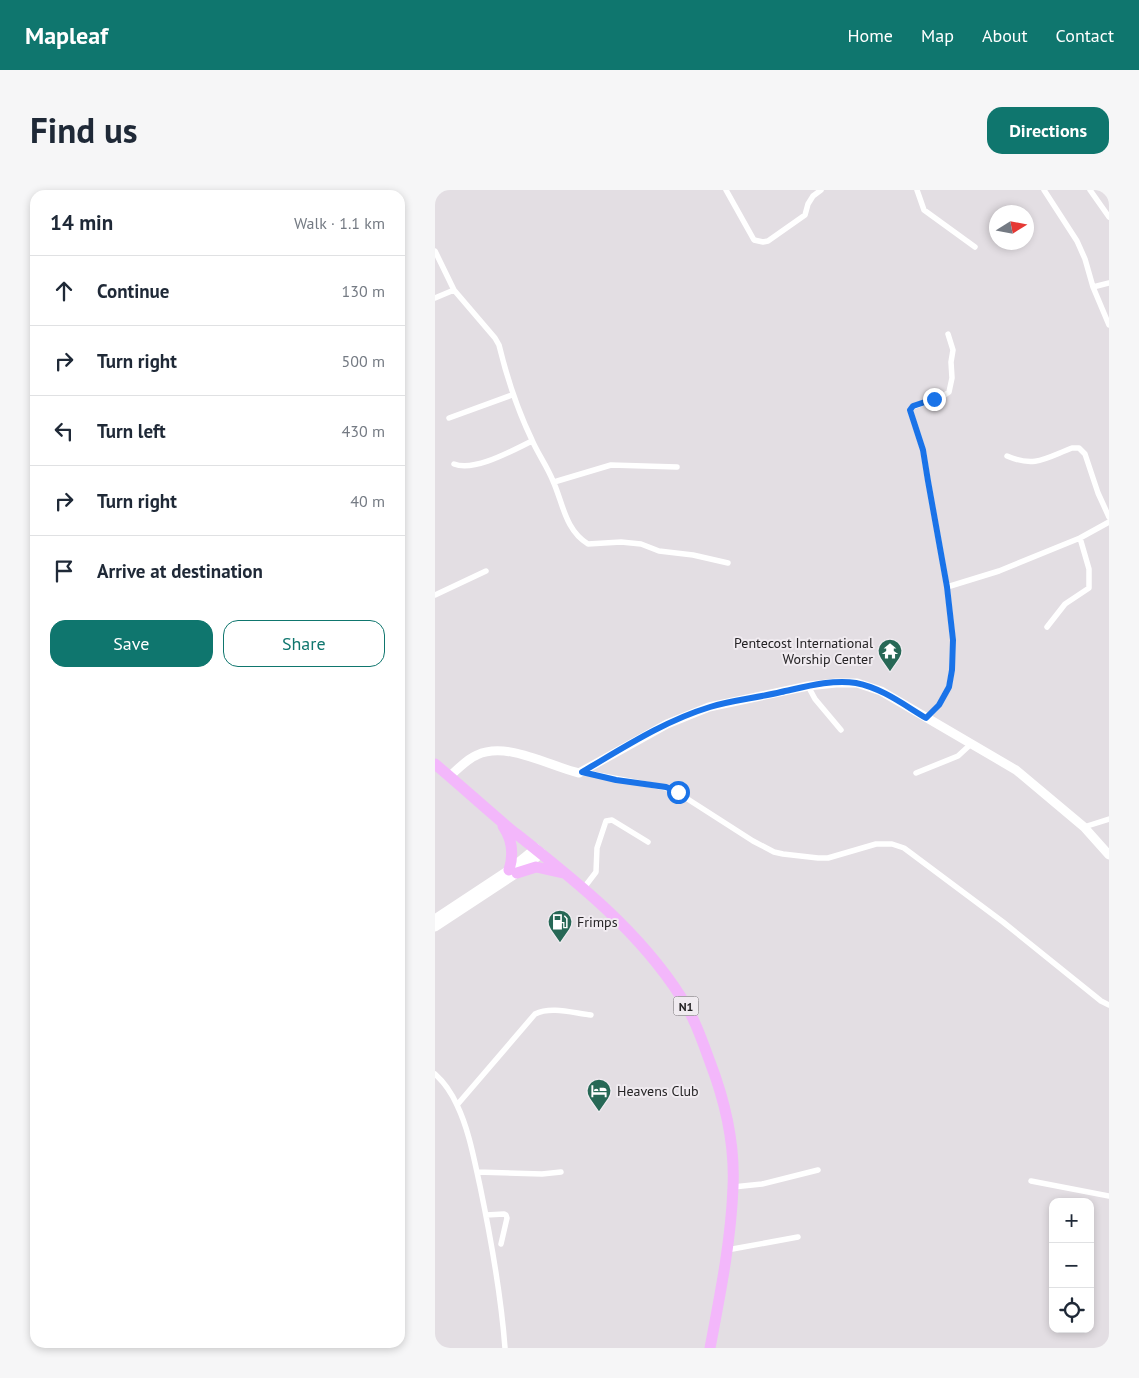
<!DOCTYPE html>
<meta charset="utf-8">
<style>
:root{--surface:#fff;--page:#f6f6f7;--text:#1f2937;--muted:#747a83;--line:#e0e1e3;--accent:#0f766e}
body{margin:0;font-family:"PT Sans",sans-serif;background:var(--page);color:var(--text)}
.controls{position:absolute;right:15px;bottom:15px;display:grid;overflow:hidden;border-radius:10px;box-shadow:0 2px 8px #0003}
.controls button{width:45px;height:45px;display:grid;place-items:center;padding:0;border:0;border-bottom:1px solid var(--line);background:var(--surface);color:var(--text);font:25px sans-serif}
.compass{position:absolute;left:554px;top:15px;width:45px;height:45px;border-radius:50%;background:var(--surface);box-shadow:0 2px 8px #0003;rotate:79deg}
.stop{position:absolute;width:15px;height:15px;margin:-11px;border:4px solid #1a73e8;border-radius:50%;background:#fff}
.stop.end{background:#1a73e8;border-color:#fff;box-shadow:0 1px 5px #0008}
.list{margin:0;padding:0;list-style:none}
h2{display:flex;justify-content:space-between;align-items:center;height:65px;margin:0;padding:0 20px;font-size:21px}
h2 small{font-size:16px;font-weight:400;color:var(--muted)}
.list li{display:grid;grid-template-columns:32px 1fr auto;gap:15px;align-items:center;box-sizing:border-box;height:70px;padding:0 20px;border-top:1px solid var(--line)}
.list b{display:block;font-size:19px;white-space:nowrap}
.list em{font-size:16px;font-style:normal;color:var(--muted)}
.actions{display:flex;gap:10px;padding:15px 20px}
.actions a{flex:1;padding:11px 0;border:1px solid var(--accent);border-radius:15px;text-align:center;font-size:18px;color:var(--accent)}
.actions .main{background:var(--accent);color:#fff}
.icon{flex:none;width:28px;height:28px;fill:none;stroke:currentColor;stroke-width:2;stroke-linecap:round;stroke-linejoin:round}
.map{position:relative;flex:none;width:674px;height:1158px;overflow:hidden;border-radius:15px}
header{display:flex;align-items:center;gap:30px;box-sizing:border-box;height:70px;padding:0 25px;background:var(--accent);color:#fff}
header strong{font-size:24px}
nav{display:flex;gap:28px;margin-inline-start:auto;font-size:18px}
.intro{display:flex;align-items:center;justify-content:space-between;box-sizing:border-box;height:120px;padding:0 30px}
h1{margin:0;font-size:35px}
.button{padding:12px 22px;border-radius:15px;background:var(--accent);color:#fff;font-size:18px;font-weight:700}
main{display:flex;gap:30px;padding:0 30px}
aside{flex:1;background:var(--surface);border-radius:15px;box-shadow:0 2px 8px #0003}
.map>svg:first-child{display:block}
</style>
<header>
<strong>Mapleaf</strong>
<nav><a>Home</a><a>Map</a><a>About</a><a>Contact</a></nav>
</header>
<div class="intro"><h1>Find us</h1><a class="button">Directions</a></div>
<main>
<aside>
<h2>14 min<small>Walk · 1.1 km</small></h2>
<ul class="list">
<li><svg class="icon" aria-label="ahead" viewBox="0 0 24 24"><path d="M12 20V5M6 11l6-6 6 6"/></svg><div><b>Continue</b></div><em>130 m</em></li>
<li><svg class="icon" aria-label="right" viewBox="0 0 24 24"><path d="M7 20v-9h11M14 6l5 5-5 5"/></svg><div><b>Turn right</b></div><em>500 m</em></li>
<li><svg class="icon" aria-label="left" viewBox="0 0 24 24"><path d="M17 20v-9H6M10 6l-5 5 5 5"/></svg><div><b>Turn left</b></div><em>430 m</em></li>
<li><svg class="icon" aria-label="right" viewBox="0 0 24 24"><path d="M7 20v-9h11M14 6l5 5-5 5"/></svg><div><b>Turn right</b></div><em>40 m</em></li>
<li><svg class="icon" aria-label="arrive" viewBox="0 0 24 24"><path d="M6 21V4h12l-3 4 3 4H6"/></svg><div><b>Arrive at destination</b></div></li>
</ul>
<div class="actions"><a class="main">Save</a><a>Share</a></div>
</aside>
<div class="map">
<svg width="674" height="1158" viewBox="0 0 674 1158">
<rect width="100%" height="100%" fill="#e3dee3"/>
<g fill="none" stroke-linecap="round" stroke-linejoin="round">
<path stroke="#fff" stroke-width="5.5" d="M 291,0 L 319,50 L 328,52 L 333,51 L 370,25 L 373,14 L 378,6 L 386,0
M 482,0 L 489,20 L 540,57
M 609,0 L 642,51 L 650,69 L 658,97 L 674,135
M 655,0 L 674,27
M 0,61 L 19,100 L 60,148 L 64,155 C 72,188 82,219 97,250 C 103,264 112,276 118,291 C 128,313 130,340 153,354 L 186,352 L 206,354 L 224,361 L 258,365 L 293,373
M 658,97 L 674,93
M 0,108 L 19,100
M 14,228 L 77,205
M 572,266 C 600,278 611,268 637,258 L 644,258 L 650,264 L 663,303 L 674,327
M 19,274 C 40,282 78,260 97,251
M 119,292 L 176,275 L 242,277
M 512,397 L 564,381 L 645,348 L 674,332
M 0,405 L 51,381
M 612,437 L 630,414 L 654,398 L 654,379 L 645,348
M 373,496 L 380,509 L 406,540
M 491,529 L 504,515 L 514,497 L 517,480 L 518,450 L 512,397 L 493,291 L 488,260 L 475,220 L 478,217 L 508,206 L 514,202 L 517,188 L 516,172 L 518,160 L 513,144
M 147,582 L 237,599 L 318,651 L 339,662 L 348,664 L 383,668 L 393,668 L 441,654 L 457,654 L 469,658 L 568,732 L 666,811 L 674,815
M 481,583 L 523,566 L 536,554
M 649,637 L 674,629
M 148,699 L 161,682 L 162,658 L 171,631 L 177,630 L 213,652
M 0,884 C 9,892 17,904 22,915 C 34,940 39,969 45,996 C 56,1049 66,1104 70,1158
M 22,915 L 100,824 C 116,816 138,823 156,825
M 42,982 L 107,984 L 126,982
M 596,991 L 674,1006
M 298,997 L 327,994 L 383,980
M 51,1025 L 69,1024 L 71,1025 L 72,1028 L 66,1054
M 292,1060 L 363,1047"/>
<path stroke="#fff" stroke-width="9" d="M 15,586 C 23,579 32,569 42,565 C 72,551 114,576 144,583 L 232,534 L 274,517 L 373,496 L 401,493 L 422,493 L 446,501 L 581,580 L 649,637 L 674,665
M 0,729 L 74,680 L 101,658
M 0,737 L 82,683 L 107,663"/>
<path stroke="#f3b7fb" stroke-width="11" d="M 0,574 C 25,595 49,617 74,638 C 137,688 202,738 246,807 C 259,827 267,850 275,872 C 290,911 300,955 298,997 C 296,1051 285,1105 275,1158
M 68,636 C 77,649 79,664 74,680
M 82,683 L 101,677 L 128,683"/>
</g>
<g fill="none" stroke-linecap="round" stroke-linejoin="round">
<path stroke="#1a73e8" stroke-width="6" d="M 243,602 L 231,597 L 181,590 L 147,582 C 188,558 229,531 275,517 C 298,510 322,508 346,502 C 369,497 397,489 421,493 C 447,498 469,515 491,528 L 504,515 L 514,497 L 517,480 L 518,450 L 512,397 L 493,291 L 488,260 L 475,220 L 478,216 L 499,209"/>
</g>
<defs>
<symbol id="temple-pin" viewBox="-11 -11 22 30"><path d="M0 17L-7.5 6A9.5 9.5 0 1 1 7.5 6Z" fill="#276856" stroke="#f0ebf0"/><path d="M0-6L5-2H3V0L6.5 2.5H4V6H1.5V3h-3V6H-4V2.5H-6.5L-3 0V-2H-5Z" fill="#fff"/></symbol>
<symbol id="fuel-pin" viewBox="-11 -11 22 30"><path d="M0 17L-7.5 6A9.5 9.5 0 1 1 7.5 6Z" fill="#276856" stroke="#f0ebf0"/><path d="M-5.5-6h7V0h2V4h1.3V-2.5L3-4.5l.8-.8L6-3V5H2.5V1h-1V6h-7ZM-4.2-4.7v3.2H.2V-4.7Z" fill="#fff"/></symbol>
<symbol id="hotel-pin" viewBox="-11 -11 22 30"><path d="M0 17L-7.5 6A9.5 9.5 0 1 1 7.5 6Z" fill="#276856" stroke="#f0ebf0"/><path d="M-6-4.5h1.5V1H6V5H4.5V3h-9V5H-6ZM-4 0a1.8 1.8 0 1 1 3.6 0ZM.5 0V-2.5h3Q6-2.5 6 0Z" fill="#fff"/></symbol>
</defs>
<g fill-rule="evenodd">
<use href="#temple-pin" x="441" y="447" width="28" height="38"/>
<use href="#fuel-pin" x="111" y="718" width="28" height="38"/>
<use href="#hotel-pin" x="150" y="887" width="28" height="38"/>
</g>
<g text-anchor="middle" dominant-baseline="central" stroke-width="4" stroke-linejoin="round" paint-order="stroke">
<rect fill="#f0ebf0" stroke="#625f62" stroke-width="1" x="238.5" y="806.5" width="25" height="19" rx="4"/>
<g font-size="12" font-weight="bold" fill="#252325">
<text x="251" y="816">N1</text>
</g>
<g font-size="14" fill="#252325" stroke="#f0ebf0" text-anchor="start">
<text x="438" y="453" text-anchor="end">Pentecost International<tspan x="438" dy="16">Worship Center</tspan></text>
<text x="142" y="732">Frimps</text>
<text x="182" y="901">Heavens Club</text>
</g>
</g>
</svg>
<div class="controls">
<button>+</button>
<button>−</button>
<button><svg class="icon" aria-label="locate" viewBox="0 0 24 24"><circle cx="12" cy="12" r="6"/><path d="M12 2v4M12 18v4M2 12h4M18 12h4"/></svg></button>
</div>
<svg class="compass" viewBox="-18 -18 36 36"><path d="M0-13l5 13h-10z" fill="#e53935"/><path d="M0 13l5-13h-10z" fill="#747a83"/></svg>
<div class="stop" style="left:243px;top:602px"></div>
<div class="stop end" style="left:499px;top:209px"></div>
</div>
</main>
